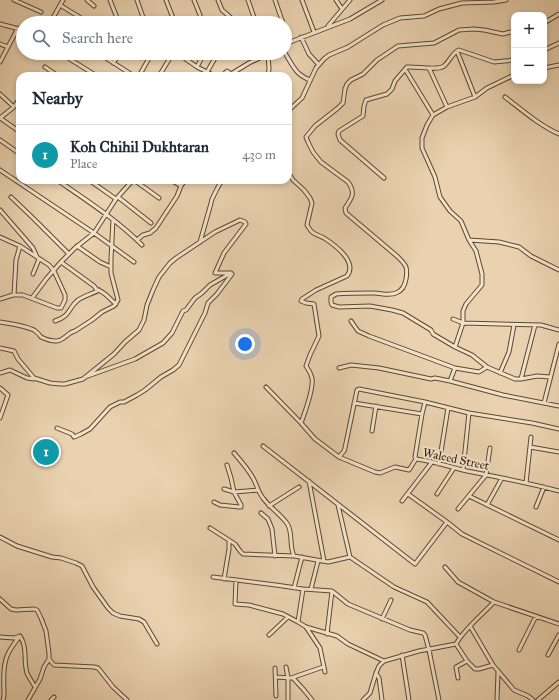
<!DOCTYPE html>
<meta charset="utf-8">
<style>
:root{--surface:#fff;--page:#f2f2f3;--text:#1f2937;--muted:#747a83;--line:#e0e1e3;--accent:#0b8043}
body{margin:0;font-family:"IM FELL Great Primer",serif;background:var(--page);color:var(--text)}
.controls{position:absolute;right:12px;top:12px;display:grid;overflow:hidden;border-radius:8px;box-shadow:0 2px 6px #0003}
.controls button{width:36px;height:36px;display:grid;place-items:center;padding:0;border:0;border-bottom:1px solid var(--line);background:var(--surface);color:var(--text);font:20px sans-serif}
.you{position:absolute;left:245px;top:344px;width:14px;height:14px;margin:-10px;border:3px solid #fff;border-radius:50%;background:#1a73e8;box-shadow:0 0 0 6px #1a73e833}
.badge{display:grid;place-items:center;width:26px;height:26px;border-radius:50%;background:var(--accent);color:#fff;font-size:13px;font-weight:700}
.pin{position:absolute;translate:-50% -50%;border:2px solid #fff;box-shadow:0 1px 4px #0006}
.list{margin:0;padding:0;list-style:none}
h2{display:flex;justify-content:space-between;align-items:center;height:52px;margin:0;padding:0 16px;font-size:17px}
h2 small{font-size:13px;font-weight:400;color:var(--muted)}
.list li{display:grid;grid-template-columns:26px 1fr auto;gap:12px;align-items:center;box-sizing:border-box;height:60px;padding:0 16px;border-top:1px solid var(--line)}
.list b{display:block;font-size:15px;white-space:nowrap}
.list p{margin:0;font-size:13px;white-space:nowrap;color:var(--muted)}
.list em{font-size:13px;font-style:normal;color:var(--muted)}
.icon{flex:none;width:22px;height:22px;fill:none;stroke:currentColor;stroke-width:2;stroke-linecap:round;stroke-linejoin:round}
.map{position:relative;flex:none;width:559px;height:700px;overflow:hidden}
.search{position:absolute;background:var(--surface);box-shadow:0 2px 6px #0003;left:16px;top:16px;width:276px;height:44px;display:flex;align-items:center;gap:10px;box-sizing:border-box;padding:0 14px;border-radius:22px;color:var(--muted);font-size:15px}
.panel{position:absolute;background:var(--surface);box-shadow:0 2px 6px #0003;left:16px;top:72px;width:276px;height:112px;border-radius:12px}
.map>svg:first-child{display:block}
</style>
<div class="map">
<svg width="559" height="700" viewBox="0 0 559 700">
<rect width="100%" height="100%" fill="#ead2b0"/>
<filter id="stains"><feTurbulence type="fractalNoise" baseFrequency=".005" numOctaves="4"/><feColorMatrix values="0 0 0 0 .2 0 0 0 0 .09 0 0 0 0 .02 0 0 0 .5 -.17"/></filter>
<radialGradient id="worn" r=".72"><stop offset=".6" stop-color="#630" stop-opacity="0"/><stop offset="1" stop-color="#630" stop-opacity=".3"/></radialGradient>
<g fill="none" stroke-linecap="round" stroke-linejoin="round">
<defs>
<path id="street" d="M 14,0 L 41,12
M 87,0 L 94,6
M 110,0 L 119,23
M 137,0 L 145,23
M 166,0 L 173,18
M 194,0 L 200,15
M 218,0 L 222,10 L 229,16 L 236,23
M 248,0 L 256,23
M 275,0 L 283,23
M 302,0 L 314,32
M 336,0 L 342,9
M 60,5 L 89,23
M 50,23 L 63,0
M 544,23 L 559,14
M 0,24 L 23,30
M 328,26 L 350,0
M 285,28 L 290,42
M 514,31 L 503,34 L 484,30 L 474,29 L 459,30 L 434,43 L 398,46 L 377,60 L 363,74 L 351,80 L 347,84 L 345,89 L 343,103 L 338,108 L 315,126 L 306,137 L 308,142 L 313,152 L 321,162 L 348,182 C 356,193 352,198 345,208 L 346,213 L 398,257 C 406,265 408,267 406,279 C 405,285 402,291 396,293 C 389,296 381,293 374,293 C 361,293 348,293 336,294 L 331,297 L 331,302 L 332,305 L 339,307 L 370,306 L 392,310 L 403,313 L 431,330 L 433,334 L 455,347 L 472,355 L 487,367 L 515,379 L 521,379 L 537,376 L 550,377
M 301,37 L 309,54 L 319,65
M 0,44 L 8,47
M 285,44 L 350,19 L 382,0
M 544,50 L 559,43
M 457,51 L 475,97
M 60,53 L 97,76
M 98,53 L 134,76
M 177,53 L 197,67 L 215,76
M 285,53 C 293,66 295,74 310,80
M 231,54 L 232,53
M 0,62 L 18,28
M 113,63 L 119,55 L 123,53
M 45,67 L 58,76
M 197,67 L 204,53
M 429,68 L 447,107
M 544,68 L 559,65
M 405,69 L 433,115
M 207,72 L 218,53
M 231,74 L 249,63 L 268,54
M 139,76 L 152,53
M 159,76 L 173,53
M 222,76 L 227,71 L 234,76
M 268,76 L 269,69 L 268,54
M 0,94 L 14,107
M 505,97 C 522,110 539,125 559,134
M 288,111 L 302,98 L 316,68 L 324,59 L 329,55 L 348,47 L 383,25 L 400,18 L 424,16 L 439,9 L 462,3 L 494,2 L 506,0
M 0,118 L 14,107 L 20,98
M 0,118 L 20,132
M 0,140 L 20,154
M 0,170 L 94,233 L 134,262
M 288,172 L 293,180 L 304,190 L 310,198 L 312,203 L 307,225 C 309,228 310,230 312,232 C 316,235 320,236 324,238 C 335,245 358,262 347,276 L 316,290 L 302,299 L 301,301 L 306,303 L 314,304 L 319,336 L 310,355 L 306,366 C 309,370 311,374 312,378 C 314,389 305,412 301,423
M 384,178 L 340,140 L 338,134 L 339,131 L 363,116 L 364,106 L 366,100 L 387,94 L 392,89 L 395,81 L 407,67 C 416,66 438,71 444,66 C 450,61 452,53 459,50 L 494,62 L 514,60
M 57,180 C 86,200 117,220 142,245
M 89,180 L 116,199
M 134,180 L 159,198
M 171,180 L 181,186
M 11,197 L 34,219 L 69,254
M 118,197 L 151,223
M 0,210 L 33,248 L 37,257
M 0,237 L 20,246 L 49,265 L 54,271 L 65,295 L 65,300 L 61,308 L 57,308 L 23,295 L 13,295 L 0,299
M 137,240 L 143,235 L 150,233 L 156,228 L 177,196 L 181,186 L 185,180
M 469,240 L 499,242 L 519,247 L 531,256 L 559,270
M 200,242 L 210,207 L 212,199 L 217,189 L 222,180
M 77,246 L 100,262 L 111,267
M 61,262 L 94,286 L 97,290 C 105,291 109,299 116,304
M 33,274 L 39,259
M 14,295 L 16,260 L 20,246
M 32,298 L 47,278 L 61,262 L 75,248 L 94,233 L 116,199 L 133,180
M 453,319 L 463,323 L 541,325 L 559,330
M 55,321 C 71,316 68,308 78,300 C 82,297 94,293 99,290
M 351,321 L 358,331 L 369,336 L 455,368 L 479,372 L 487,367
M 0,322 C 12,324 23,325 34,330 C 37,332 39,334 41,337 C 45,339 52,341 56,341 C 64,341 68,332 75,331 L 92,320 L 102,312 L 114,306 L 118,300 L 111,273 L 111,259 L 113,220
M 455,347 L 463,323 L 463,311 L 466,304 L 482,285 L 482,274 L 476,251 L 469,240 L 461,221 L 450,211 L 440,197 L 435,177 L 422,148 L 422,138 L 427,125 L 433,115 L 447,107 L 475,97 L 487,88 L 514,75
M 0,348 L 14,351 L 18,359 L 34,378 L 50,383 L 60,384 L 65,384 L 83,379 L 114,354 L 125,342 L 139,330 L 144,320 L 147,305 L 153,290 L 159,277 L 170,263 L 176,258 L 215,232 L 240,220 L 245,222 L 246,224 L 224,253 L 215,273 L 231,273
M 339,368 L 351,365 L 379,368 L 431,379 L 435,378 L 450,381 L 503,395 L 559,406
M 0,373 L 10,370 L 27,378 L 34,379
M 500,373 L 509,352 L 514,325
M 88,376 L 135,359 L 163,343 L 172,333 L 183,311 L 186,310 L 195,298 L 202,293 L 210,285 L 231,273
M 521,379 L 535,325
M 450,381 L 455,368
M 266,387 L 301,423 L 315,439 L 339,457 L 375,472 L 380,473 L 395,467 L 409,470 L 416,459 C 433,461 450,467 467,471 C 498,477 529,483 559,491
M 0,388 L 8,395 L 0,418
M 354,403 L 422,414
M 544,403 L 559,344
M 57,428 L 72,434 L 74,437 L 81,434 L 90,429 L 110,407 L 120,402 L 124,402 L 137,395 L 145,390 L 161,377 L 173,370 L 179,365 L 205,313 L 208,303 L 217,294 L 232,274 L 231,273
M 372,431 L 376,406
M 263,446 L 415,564 L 447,522
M 530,447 L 559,452
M 234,453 C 241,461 248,469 253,478 C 257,485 258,492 263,498 C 269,507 284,517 288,525 C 293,535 289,546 294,556 L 328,562 L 350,557 L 394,587 L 427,602 L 460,637
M 339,457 L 344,451 L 345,448 L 357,390 L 359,389 L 425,402 L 469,413 L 532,423 L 559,429
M 416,459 L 415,457 L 422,414 L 425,402
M 439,464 L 448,408
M 463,470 L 469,413
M 309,481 L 324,561
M 526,483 L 531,437
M 224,489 L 234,492 L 258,490
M 408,494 L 447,522 L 462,534 L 559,582
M 437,494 L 454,468
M 469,496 L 559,540
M 402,501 L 432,462
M 214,502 L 220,505 L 239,507 L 241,507 L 241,505 L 234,492 L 231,478 L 227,465
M 338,505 L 350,557
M 487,505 L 502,478
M 269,506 L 299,487
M 536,507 L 544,487
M 458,509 L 486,475 L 490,448
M 261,513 L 268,519 L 272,529 L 275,556
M 210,528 L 235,544 L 240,551 L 243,554 L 294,556
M 0,537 L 17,546 L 52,557 L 61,558 L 76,563 L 82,566 L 93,587 L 108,608 L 113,613 L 120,616 L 139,619 L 144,622 L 157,644
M 445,567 L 458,582 L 494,602 L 559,624
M 213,577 L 276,585 L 303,589 L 332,591 L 348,604 L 410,630 L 423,633 L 425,635 L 429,650 L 439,700
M 224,579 L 229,549 L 229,541
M 236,580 L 235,604 L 249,605 L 283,614 L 298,622 L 306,627 L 337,636 L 348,644 L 384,661
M 294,588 L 302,557
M 311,589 L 318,561
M 0,599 L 11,609 L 16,610 L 34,609 L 37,610 L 41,618 L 46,631 L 49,653 L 49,659 L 44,667 L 40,679 L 28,700
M 382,619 L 391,600
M 298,622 L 303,589
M 470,626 L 493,665 L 514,690 L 528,696 L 533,700
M 306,627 L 320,648 L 325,672
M 327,634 L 332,591
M 269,635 L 288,617
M 0,637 L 14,638 L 20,636 C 28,648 23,660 27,673 C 29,678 33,683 35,687
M 456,644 L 467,661 L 475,669 L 479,669 L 493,665
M 519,650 L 536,616
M 402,655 L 409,700
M 548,655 L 559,635
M 49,659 L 54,665 L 94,667 L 98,668 L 113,687 L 127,700
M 286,667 L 288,678 L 288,700
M 275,668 L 276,696
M 376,673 L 379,678 L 382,700
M 276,677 L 291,678 L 323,667
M 293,678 L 304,690 L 312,700
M 458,678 L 456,667 L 467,661
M 3,700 L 4,696 C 4,682 2,664 9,652 C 12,646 16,641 20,636
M 51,700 L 54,697
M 363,700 L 370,693 L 376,673 L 379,666 L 384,661 L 419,651 L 456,644 C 465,628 481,616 494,602
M 497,700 L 498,672
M 538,700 L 559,682"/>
</defs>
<use href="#street" stroke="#5e482e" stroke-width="5"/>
<use href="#street" stroke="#f1e2cc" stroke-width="3"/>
</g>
<g text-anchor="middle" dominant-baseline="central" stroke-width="4" stroke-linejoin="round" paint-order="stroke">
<g font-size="12" fill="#301a03" stroke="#f1e2cc">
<text transform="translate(456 459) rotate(12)">Waleed Street</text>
</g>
</g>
<rect width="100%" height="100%" filter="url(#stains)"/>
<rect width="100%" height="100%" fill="url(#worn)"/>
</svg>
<div class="controls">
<button>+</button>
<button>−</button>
</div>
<div class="you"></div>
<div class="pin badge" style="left:46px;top:452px;background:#0f9aa8">1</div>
<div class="search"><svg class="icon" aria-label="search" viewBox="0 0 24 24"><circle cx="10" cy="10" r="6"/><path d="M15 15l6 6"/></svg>Search here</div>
<section class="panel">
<h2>Nearby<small></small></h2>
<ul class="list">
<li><span class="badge" style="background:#0f9aa8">1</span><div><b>Koh Chihil Dukhtaran</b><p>Place</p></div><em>430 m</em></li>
</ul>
</section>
</div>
